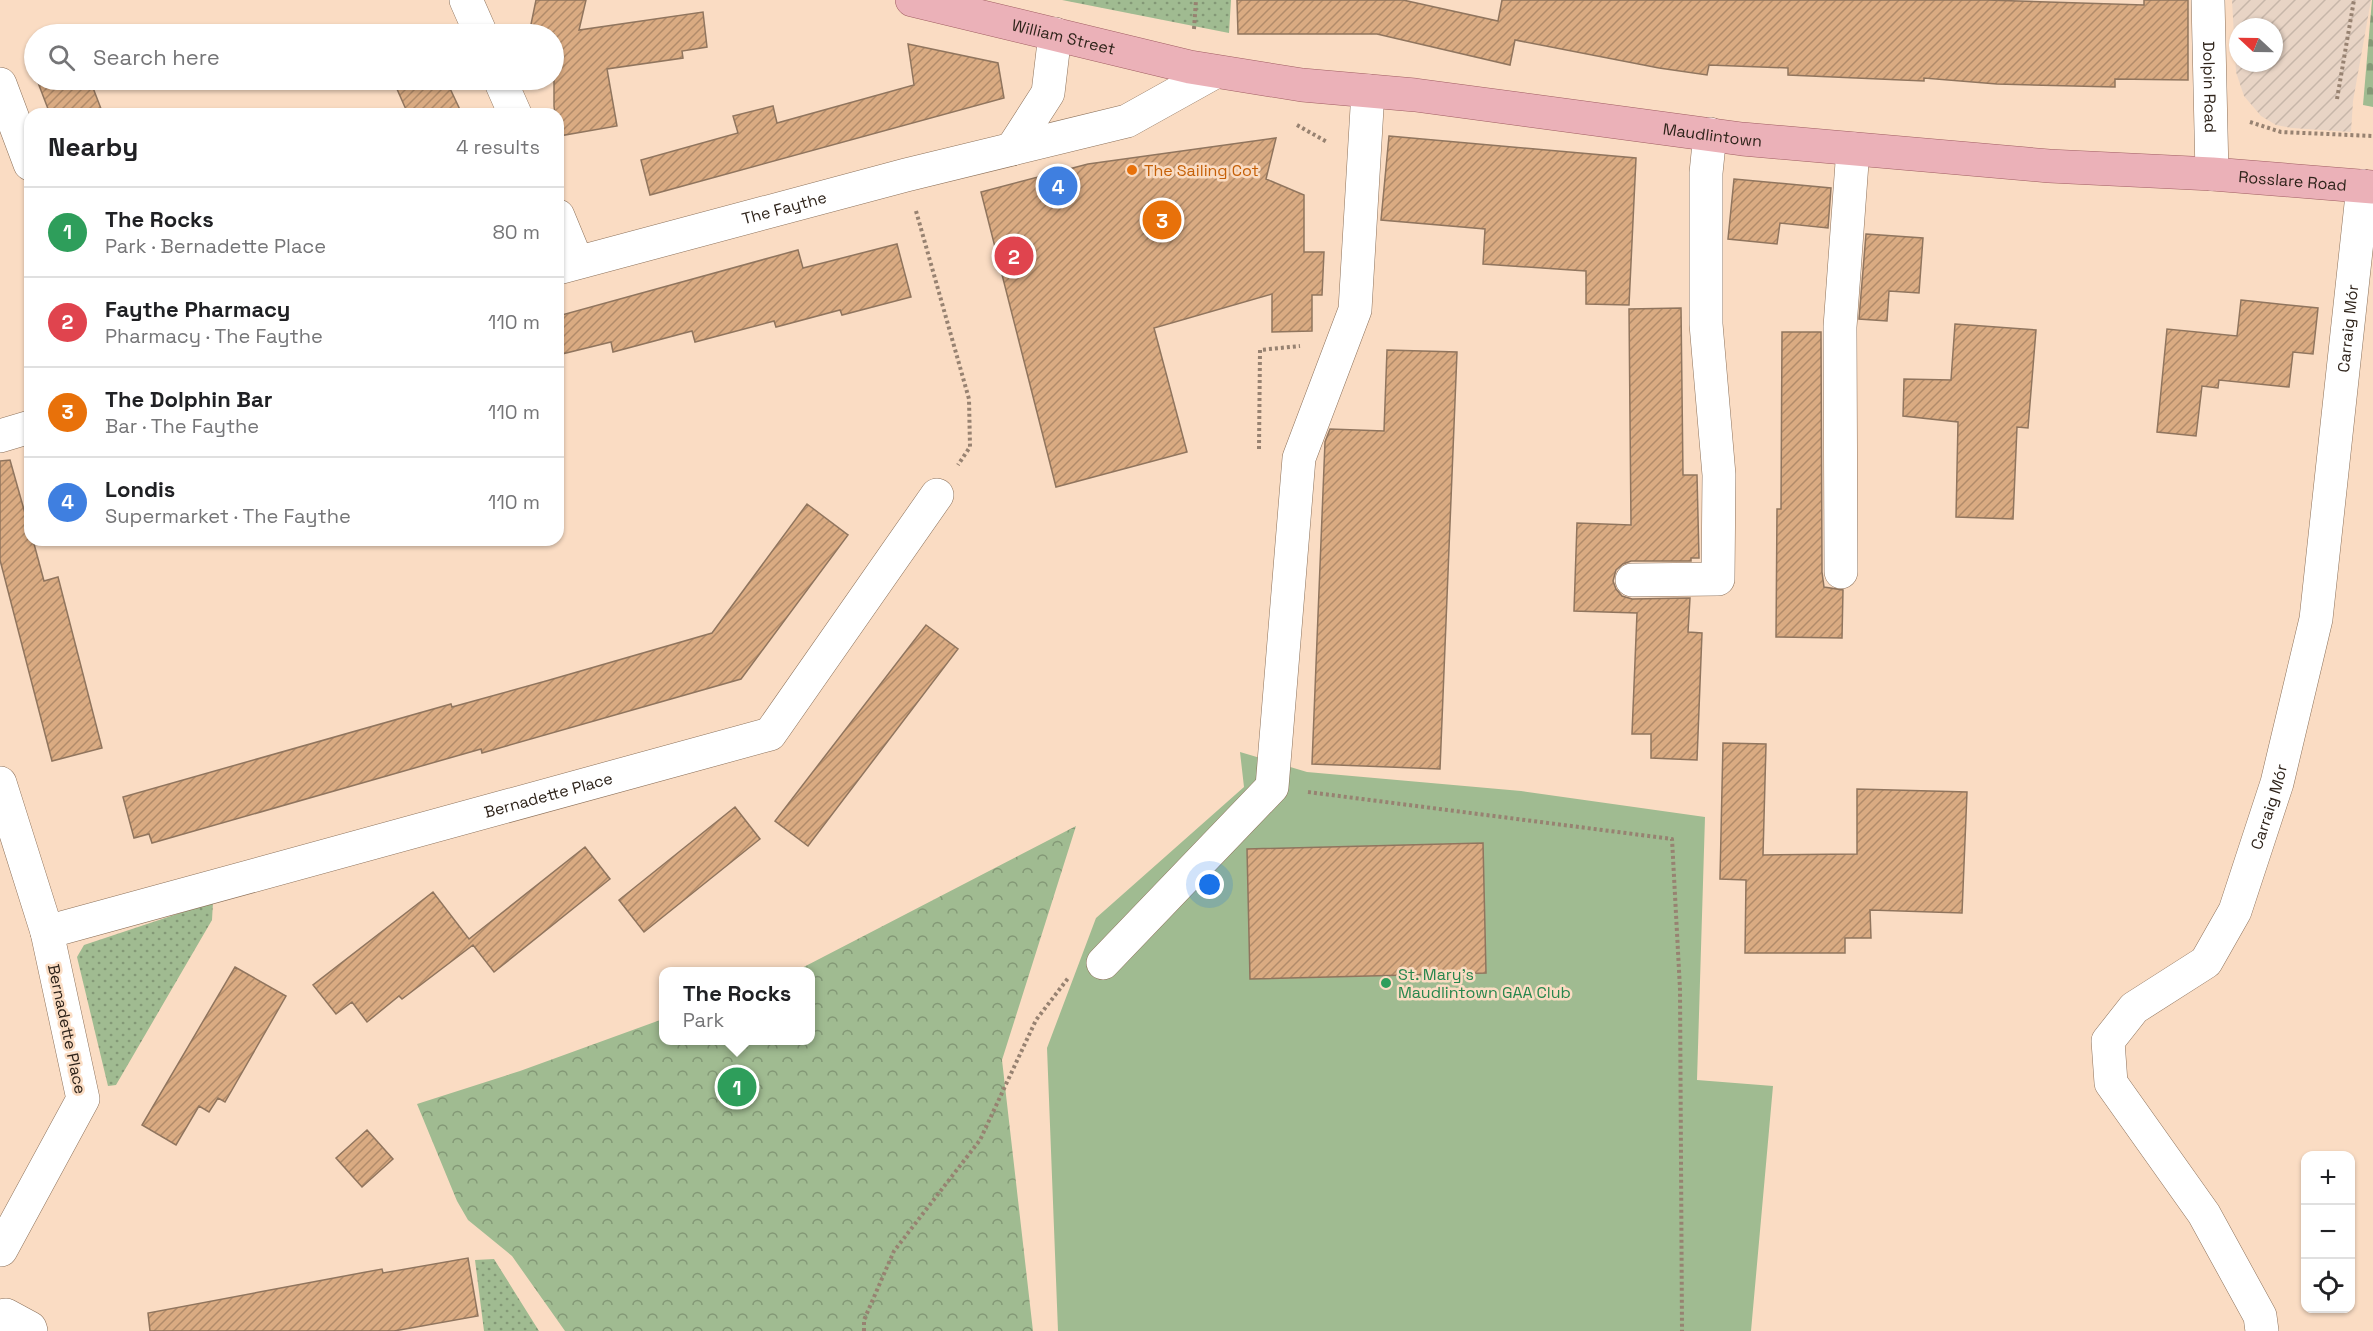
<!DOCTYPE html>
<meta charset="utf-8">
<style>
:root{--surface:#fff;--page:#f2f2f2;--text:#202124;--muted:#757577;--line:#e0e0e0;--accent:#966c17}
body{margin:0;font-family:"Space Grotesk",sans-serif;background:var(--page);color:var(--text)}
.controls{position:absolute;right:18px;bottom:18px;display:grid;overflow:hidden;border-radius:12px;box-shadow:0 2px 4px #0004}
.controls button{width:54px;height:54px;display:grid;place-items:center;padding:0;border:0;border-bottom:2px solid var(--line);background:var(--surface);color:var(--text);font:30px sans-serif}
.compass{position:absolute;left:2229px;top:18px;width:54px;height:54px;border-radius:50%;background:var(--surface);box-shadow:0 2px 4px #0004;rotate:292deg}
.you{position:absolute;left:1210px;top:885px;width:21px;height:21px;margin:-15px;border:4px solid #fff;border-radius:50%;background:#1a73e8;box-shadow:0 0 0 9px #1a73e833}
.badge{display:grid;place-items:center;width:39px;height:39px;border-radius:50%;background:var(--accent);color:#fff;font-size:20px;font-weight:700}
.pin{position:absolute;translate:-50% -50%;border:3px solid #fff;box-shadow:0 2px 6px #0006}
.popup{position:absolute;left:659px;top:967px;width:156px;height:78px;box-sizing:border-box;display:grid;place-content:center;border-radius:12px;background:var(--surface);filter:drop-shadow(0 2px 4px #0005);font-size:20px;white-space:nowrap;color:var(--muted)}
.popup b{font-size:22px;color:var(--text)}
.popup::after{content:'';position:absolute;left:50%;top:100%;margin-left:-12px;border:12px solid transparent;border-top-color:var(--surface)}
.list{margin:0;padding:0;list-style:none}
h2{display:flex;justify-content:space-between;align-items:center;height:78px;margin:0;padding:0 24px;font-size:26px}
h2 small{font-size:20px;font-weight:400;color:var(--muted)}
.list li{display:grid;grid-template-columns:39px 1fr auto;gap:18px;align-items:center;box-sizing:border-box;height:90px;padding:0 24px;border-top:2px solid var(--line)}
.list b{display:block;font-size:22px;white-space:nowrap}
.list p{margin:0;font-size:20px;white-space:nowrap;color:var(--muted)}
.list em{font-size:20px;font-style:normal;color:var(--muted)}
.icon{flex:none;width:33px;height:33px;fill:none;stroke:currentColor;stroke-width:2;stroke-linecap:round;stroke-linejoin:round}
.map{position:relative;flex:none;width:2373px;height:1331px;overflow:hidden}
.search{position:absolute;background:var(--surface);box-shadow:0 2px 4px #0004;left:24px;top:24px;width:540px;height:66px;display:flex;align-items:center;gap:15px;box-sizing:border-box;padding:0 21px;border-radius:33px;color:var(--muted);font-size:22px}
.panel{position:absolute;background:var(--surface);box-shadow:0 2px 4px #0004;left:24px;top:108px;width:540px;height:438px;border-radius:18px}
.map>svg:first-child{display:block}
</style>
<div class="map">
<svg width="2373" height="1331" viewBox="0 0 2373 1331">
<defs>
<pattern id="industrial-furrows" width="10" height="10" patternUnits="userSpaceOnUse" patternTransform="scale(1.5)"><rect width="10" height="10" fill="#e8d4c5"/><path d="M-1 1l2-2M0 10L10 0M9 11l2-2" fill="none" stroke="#c7b6a9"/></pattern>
<pattern id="grass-dots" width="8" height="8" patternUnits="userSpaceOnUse" patternTransform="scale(1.5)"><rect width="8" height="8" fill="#a0bb91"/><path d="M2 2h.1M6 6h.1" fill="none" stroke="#839876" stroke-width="1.8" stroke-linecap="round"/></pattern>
<pattern id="cemetery-stones" width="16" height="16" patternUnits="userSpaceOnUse" patternTransform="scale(1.5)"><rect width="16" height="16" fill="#a0bb91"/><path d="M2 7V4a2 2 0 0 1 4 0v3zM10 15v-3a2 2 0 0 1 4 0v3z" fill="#839876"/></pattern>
<pattern id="park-crowns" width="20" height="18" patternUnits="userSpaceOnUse" patternTransform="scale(1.5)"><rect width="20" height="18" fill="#a0bb91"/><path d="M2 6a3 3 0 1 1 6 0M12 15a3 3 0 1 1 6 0" fill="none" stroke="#839876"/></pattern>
<pattern id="building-hatch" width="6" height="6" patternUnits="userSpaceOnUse" patternTransform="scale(1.5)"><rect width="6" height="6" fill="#daab82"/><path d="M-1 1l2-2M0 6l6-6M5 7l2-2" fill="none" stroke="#b18b6a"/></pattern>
</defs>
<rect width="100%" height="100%" fill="#fadcc3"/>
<path fill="url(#industrial-furrows)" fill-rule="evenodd" d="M 2232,0 L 2371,0 L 2353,101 L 2351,132 L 2292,128 L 2276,125 L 2261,116 L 2244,96 L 2236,72 ZM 2238,27 L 2274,27 L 2274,63 L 2238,63 Z"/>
<path fill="url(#grass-dots)" d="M 1062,0 L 1231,0 L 1229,33 Z
M 213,902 L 212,920 L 116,1085 L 108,1086 L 77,957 L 84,945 Z
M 494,1259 L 539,1331 L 484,1331 L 475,1260 Z"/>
<path fill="url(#cemetery-stones)" d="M 2372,0 L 2373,0 L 2373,107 L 2363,105 Z"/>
<path fill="url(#park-crowns)" d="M 1076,826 L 1002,1060 L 1033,1331 L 565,1331 L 512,1256 L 468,1220 L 457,1201 L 417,1104 L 520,1071 L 663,1019 L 664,1040 L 810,1040 L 810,972 L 796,971 Z"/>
<path fill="#a0bb91" d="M 1240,752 L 1307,772 L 1521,791 L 1705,817 L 1697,1080 L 1773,1086 L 1751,1331 L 1058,1331 L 1047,1048 L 1096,918 L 1244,787 Z"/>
<path fill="url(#building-hatch)" stroke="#90755e" stroke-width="1.5" d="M 536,0 L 586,0 L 579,30 L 703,12 L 707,47 L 682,51 L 683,58 L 607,69 L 617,126 L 559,136 L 558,114 L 555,114 L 554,106 L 554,34 L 529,34 Z
M 1237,0 L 1403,0 L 1498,21 L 1502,0 L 1987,0 L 2144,5 L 2144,0 L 2188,0 L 2188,80 L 2115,79 L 2115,87 L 1997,84 L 1924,78 L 1924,81 L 1788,75 L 1788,68 L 1709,65 L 1707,75 L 1659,68 L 1515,40 L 1510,65 L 1377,34 L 1238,34 Z
M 908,44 L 998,63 L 1004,98 L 650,195 L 641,160 L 738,133 L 733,116 L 773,106 L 777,123 L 914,85 Z
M 34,49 L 34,74 L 26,52 Z
M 37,80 L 90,80 L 103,114 L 50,114 Z
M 393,80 L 446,80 L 462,114 L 408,114 Z
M 1389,136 L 1636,158 L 1629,305 L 1586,304 L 1586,271 L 1483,264 L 1485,229 L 1381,220 Z
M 1276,138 L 1266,179 L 1304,195 L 1304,252 L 1324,252 L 1322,295 L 1312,295 L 1312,331 L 1272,332 L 1272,294 L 1154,328 L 1187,452 L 1056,487 L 981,192 L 1088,164 Z
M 1734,179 L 1831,188 L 1828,228 L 1780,223 L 1777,244 L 1728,239 Z
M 1866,234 L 1923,238 L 1919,293 L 1889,291 L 1887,321 L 1859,319 Z
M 897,244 L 911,297 L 842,315 L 840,310 L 776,327 L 774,321 L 695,342 L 692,331 L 613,352 L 611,342 L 558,355 L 558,316 L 798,250 L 803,268 Z
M 2241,300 L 2318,308 L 2313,354 L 2293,352 L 2289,387 L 2219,380 L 2218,388 L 2202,386 L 2196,436 L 2157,432 L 2167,329 L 2237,336 Z
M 1681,308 L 1683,475 L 1697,475 L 1699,558 L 1691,558 L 1691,561 L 1631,561 L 1623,564 L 1616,570 L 1613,581 L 1616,589 L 1622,596 L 1632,599 L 1690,598 L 1688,632 L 1702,633 L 1697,760 L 1651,758 L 1651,734 L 1632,734 L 1637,613 L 1574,611 L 1577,523 L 1631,525 L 1629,309 Z
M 1955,324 L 2036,330 L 2028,428 L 2017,427 L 2013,519 L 1956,517 L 1958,422 L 1903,416 L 1904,379 L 1951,380 Z
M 1782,332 L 1821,332 L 1822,572 L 1824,587 L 1843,590 L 1842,638 L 1776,637 L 1777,509 L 1781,509 Z
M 1387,350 L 1457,352 L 1440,769 L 1312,764 L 1325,442 L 1330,429 L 1384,431 Z
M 10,460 L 30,531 L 30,540 L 33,540 L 44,581 L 58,577 L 102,748 L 52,761 L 0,560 L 0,461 Z
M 807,504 L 848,535 L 741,679 L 482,753 L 481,749 L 152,843 L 149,834 L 134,838 L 123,797 L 451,704 L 452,707 L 546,681 L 712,633 Z
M 926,625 L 958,649 L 808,846 L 775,821 Z
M 1723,743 L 1766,744 L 1763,855 L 1857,854 L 1857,789 L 1967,792 L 1962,913 L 1870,910 L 1871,938 L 1845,938 L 1845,953 L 1745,953 L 1746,880 L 1720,879 Z
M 735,807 L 760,839 L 644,932 L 619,900 Z
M 1483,843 L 1486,973 L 1250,979 L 1247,849 Z
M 585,847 L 610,879 L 494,972 L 473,945 L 402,999 L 399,996 L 367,1022 L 352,1002 L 336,1014 L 313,985 L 433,892 L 469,939 Z
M 235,967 L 286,996 L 225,1102 L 218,1098 L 209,1112 L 199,1106 L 176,1145 L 142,1125 Z
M 367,1130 L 393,1159 L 362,1187 L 336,1158 Z
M 468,1258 L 478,1316 L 394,1331 L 150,1331 L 148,1313 L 382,1269 L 383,1273 Z"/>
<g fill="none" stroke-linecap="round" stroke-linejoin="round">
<defs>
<g id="minor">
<path d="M 466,0 L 481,34"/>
<path id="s1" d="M 2208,0 L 2212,174"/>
<path d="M 500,80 L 515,114"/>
<path d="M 0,84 L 30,164"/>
<path d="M 1012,149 L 1048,93 L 1055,34"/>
<path d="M 558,216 L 577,262"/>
<path id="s2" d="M 558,268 L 906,175 L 1127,121 L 1215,72"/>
<path d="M 0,436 L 30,427"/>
<path d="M 1841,572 L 1840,327 L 1853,149"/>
<path d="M 1632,580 L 1718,579 L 1719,475 L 1706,324 L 1706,173 L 1710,134"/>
<path id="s3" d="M 0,783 L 47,932 L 770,734 L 937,495"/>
<path d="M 1103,963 L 1272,787 L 1299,458 L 1355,310 L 1368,91"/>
<path d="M 1,1250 L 83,1099 L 47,932"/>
<path d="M 0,1316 L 6,1315 L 30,1328 L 31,1331"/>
<path id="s4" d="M 2262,1331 L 2260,1316 L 2204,1214 L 2111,1083 L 2108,1041 L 2134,1008 L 2206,962 L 2235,911 L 2277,783 L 2316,619 L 2363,186"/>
</g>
<g id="major">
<path id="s5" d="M 912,0 L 1190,67 L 1302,85 L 1415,95 L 1742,139 L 2049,166 L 2212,174 L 2373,187"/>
</g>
</defs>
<use href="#minor" stroke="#8c715a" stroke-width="34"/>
<use href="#major" stroke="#a05e62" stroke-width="34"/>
<path stroke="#978271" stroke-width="4" stroke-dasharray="3 3" stroke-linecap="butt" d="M 1194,29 L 1196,0
M 2337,99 L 2354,0
M 2250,122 L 2281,132 L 2373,136
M 1297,125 L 1327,142
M 916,211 L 969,399 L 970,447 L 958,465
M 1259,449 L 1260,350 L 1300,346
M 1308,792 L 1672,839 L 1680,989 L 1682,1331
M 864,1331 L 864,1320 L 894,1251 L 980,1140 L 1036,1020 L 1069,977"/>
<use href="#minor" stroke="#fff" stroke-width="33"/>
<use href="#major" stroke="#ebb1b8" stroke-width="33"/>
</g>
<circle fill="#e8710a" stroke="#fadcc3" stroke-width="2" cx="1132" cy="170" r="6"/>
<circle fill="#2e9e5b" stroke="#fadcc3" stroke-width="2" cx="1386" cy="983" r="6"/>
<g text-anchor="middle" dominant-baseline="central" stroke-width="5" stroke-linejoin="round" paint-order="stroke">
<g font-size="16" fill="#2f241b" stroke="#fadcc3">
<text stroke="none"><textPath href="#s5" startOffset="156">William Street</textPath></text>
<text stroke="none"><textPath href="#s1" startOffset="87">Dolpin Road</textPath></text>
<text stroke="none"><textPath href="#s5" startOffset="813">Maudlintown</textPath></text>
<text stroke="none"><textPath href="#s5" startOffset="1395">Rosslare Road</textPath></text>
<text stroke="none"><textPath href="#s2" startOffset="234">The Faythe</textPath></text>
<text stroke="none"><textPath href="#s4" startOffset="1116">Carraig Mór</textPath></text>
<text stroke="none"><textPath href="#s3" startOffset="676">Bernadette Place</textPath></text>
<text stroke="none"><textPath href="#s4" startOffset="630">Carraig Mór</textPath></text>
<text transform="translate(67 1029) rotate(78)">Bernadette Place</text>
</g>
<g font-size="16" fill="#c56008" stroke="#fadcc3" text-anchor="start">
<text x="1144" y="170">The Sailing Cot</text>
</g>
<g font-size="16" fill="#27864d" stroke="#fadcc3" text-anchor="start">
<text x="1398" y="974">St. Mary's<tspan x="1398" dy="18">Maudlintown GAA Club</tspan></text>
</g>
</g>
</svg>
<div class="controls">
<button>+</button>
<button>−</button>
<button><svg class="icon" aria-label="locate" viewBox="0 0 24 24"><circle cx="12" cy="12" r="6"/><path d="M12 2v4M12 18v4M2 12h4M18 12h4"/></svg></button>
</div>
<svg class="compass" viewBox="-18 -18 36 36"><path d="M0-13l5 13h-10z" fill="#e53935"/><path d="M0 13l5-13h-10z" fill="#757577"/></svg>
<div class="you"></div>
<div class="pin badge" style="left:737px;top:1087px;background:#2e9e5b">1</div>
<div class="popup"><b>The Rocks</b>Park</div>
<div class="pin badge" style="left:1014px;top:256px;background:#e0444e">2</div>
<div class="pin badge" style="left:1162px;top:220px;background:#e8710a">3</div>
<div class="pin badge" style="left:1058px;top:186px;background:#3f7fe0">4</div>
<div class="search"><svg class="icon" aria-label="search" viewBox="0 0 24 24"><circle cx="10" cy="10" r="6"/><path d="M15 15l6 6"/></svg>Search here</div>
<section class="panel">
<h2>Nearby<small>4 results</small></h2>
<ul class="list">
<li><span class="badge" style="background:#2e9e5b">1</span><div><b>The Rocks</b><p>Park · Bernadette Place</p></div><em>80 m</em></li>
<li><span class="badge" style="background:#e0444e">2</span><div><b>Faythe Pharmacy</b><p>Pharmacy · The Faythe</p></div><em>110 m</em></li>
<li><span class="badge" style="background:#e8710a">3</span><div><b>The Dolphin Bar</b><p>Bar · The Faythe</p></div><em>110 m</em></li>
<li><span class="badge" style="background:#3f7fe0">4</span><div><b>Londis</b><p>Supermarket · The Faythe</p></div><em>110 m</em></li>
</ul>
</section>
</div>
